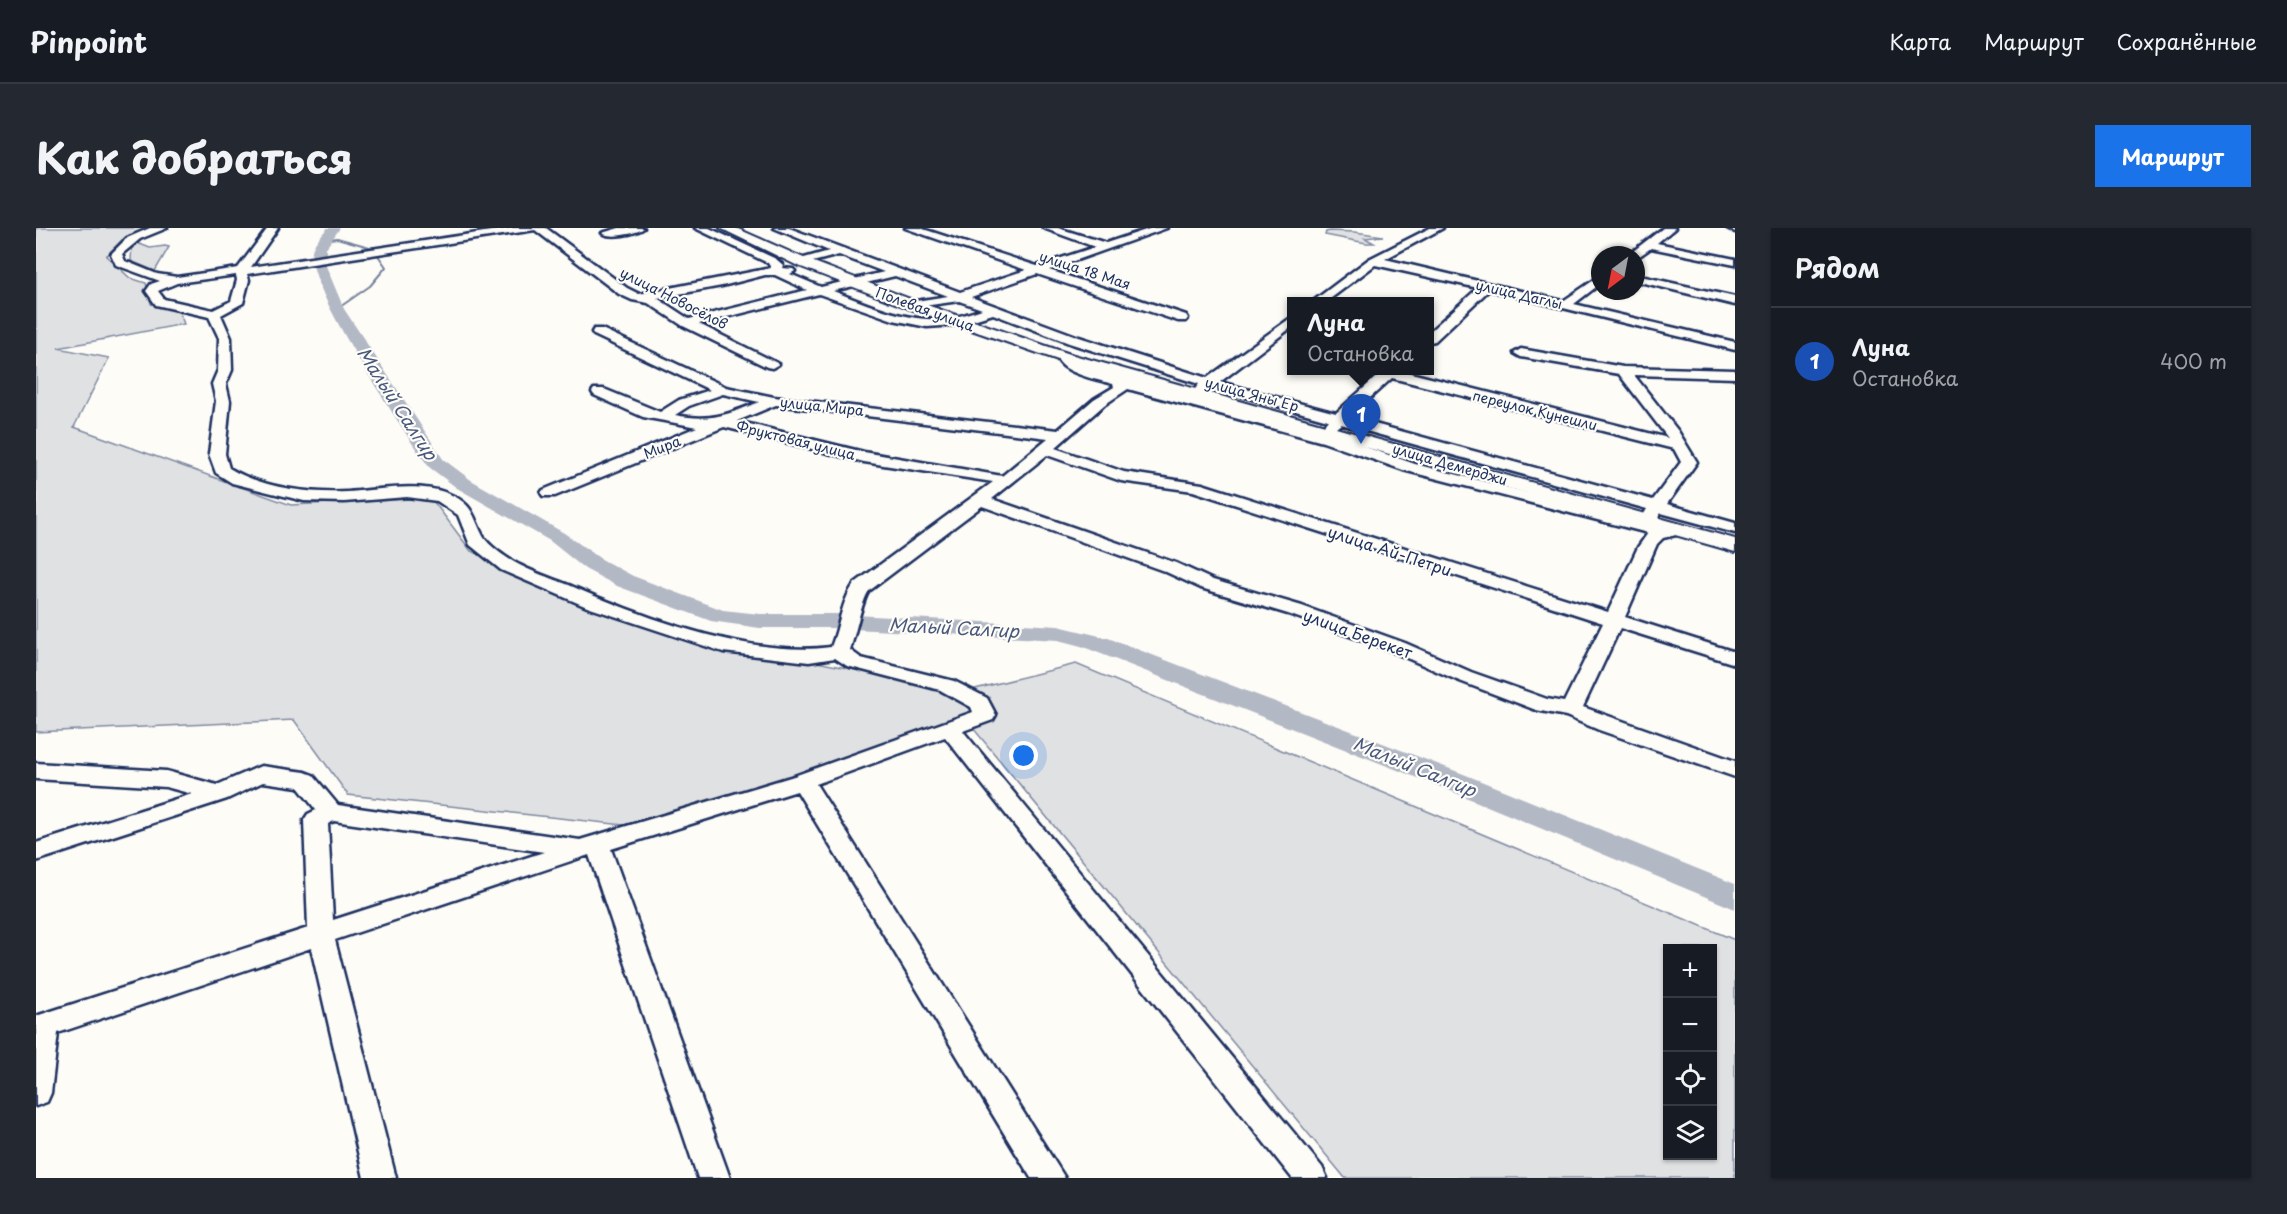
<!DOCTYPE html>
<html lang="ru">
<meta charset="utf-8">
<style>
:root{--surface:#171b24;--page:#242831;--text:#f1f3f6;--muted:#9ea1a6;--line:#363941;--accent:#1a73e8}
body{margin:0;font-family:"Playpen Sans",sans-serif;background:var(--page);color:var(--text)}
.controls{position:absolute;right:18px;bottom:18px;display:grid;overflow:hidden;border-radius:0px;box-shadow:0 2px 4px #0004}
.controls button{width:54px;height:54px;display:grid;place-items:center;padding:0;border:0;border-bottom:2px solid var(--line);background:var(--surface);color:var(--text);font:30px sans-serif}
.compass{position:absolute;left:1555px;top:18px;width:54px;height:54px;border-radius:50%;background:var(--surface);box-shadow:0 2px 4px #0004;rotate:212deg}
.you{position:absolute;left:988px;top:528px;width:21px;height:21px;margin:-15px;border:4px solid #fff;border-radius:50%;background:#1a73e8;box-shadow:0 0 0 9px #1a73e833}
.badge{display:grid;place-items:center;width:39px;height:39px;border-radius:50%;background:var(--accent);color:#fff;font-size:20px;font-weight:700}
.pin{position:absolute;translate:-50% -50px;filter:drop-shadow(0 2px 3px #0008)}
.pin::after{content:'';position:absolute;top:32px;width:21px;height:18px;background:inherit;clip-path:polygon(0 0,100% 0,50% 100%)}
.popup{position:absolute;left:1251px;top:69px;width:147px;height:78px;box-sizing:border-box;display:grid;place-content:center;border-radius:0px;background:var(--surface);filter:drop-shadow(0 2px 4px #0005);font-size:20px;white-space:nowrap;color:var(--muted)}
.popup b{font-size:22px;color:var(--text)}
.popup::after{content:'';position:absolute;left:50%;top:100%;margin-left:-12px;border:12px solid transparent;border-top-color:var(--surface)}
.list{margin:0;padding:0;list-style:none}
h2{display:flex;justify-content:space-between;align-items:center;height:78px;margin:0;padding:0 24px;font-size:26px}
h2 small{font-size:20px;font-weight:400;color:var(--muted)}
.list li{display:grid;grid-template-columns:39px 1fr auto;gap:18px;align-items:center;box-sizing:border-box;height:108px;padding:0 24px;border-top:2px solid var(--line)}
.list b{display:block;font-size:22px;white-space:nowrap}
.list p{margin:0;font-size:20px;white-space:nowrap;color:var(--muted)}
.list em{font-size:20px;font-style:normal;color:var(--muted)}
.icon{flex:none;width:33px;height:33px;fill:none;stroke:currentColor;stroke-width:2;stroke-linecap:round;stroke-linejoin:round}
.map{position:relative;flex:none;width:1699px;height:950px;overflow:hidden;border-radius:0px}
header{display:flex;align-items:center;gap:36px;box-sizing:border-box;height:84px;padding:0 30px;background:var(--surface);border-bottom:2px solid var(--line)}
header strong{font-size:28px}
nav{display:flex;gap:33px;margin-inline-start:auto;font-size:21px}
.intro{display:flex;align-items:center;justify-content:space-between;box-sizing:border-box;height:144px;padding:0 36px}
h1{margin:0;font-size:42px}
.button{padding:15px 27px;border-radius:0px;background:var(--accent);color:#fff;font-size:21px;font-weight:700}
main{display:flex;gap:36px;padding:0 36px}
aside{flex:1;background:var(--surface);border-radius:0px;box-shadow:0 2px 4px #0004}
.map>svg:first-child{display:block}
</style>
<header>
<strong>Pinpoint</strong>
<nav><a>Карта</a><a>Маршрут</a><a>Сохранённые</a></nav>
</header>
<div class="intro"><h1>Как добраться</h1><a class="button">Маршрут</a></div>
<main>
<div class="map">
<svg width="1699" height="950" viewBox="0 0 1699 950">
<rect width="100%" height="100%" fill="#fdfcf7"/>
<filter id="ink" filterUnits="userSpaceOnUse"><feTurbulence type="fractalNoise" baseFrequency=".0167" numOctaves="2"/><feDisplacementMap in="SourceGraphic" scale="12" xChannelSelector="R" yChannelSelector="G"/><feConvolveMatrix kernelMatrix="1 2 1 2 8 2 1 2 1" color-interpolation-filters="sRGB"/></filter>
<g filter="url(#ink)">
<path fill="#e0e1e3" stroke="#7e88a0" stroke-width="1.5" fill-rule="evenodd" d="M 0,0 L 118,0 L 86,12 L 70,28 L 94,50 L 110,55 L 115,76 L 143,83 L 148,96 L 22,120 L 73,130 L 38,199 L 255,277 L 395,270 L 435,323 L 669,411 L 927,464 L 1040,436 L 1699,712 L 1699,950 L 1309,950 L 937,500 L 588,597 L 312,567 L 258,492 L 0,504 ZM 1632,720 L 1676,720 L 1676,928 L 1632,928 Z
M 1294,3 L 1319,4 L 1347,8 L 1329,10 L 1338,15 L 1330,15 L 1289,7 L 1290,4 Z
M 101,15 L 114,20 L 129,18 L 133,19 L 119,43 L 95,33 L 96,16 Z"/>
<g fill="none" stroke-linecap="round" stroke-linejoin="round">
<path stroke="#76819c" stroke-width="2" d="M 288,12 L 301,10 L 337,20 L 350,39 L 334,58 L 301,81"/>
<path fill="#b3b8c5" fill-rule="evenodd" d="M 291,0 L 304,0 L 290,20 L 290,38 L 308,81 L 407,231 L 435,252 L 528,305 L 565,331 L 597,348 L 687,382 L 724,386 L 800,386 L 1022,398 L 1072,410 L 1430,547 L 1699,656 L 1699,681 L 1410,561 L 1045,418 L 1022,412 L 800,400 L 724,400 L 675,393 L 581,358 L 549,341 L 514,313 L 421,260 L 393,239 L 378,218 C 355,180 271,61 276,23 C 277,15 287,6 291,0 Z"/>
<defs>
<path id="minor" d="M 114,0 L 131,0 L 104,11 L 86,26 L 89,33 L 121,46 L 141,49 L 202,40 L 232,0 L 242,0 L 215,39 L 475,0 L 510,0 L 591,60 L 603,66 L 735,40 L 732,35 L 659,0 L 673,0 L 740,31 L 747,37 L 746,40 L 757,41 L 759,43 L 754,46 L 785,59 L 848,44 L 803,27 L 765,37 L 761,36 L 761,32 L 793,23 L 738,0 L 753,0 L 924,64 L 990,42 L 869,0 L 884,0 L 1001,38 L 1059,19 L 1007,0 L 1022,0 L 1070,15 L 1116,0 L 1131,0 L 1013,42 L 1150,87 L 1152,90 L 1150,93 L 1142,93 L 1001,46 L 935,69 L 1043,109 L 1171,150 L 1256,89 L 1256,99 L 1184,154 L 1300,185 L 1348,142 L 1363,142 L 1632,210 L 1583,146 L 1485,129 L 1478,125 L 1485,121 L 1587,139 L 1699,142 L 1699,150 L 1598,147 L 1642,203 L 1661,234 L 1631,276 L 1699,295 L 1699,305 L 1625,285 L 1620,293 L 1608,293 L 1606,289 L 1611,281 L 1305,196 L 1300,200 L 1290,200 L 1288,197 L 1292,192 L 1176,160 L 1171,164 L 1161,164 L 1159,161 L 1163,156 L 1033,115 L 957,86 L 921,97 L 891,99 L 857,92 L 783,66 L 663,96 L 743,136 L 736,140 L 731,139 L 647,98 L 612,75 L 596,72 L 583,66 L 499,2 L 211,46 L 213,52 L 207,75 L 185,87 L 195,110 L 196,142 L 190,156 L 194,173 L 189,226 L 193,240 C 226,260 273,266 312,264 C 342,262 382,254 411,265 C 438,276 436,287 447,308 C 452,317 469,329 478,334 C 495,344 515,350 533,357 C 606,389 715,430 795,419 C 804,398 805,373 819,355 L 957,254 L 828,234 L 688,199 L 519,268 L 507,268 L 505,265 L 507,262 L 661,199 L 607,189 L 558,167 L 556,164 L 558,161 L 568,161 L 624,184 L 643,172 L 674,162 L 558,107 L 556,104 L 558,101 L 566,101 L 690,159 L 738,169 L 1022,202 L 1058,171 L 1078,159 L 1077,156 C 1063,152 1024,145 1021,129 L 1028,125 L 1033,126 L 1035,132 L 1042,136 L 1297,208 L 1379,236 L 1627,299 L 1640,299 L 1643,303 L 1640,307 L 1627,310 L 1621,316 L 1589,389 L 1699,424 L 1699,436 L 1584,400 L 1547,479 L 1699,533 L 1699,549 L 1563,502 L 1530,488 L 1500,482 L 1421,452 L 1355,423 L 1252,386 L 1165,360 L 1128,343 L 946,278 L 833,363 C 826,371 819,408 814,422 L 825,430 L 918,453 L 951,470 L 960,487 L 957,492 L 927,503 L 1286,939 L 1291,950 L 1256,950 L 909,509 L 780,556 L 1029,950 L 995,950 L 761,563 L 575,621 L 694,950 L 662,950 L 553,627 L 299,712 L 360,950 L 328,950 L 275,720 L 22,805 L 15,865 L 11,874 L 0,878 L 0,788 L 272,700 L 268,592 L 272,586 L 280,582 L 262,559 L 227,554 L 191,571 L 0,633 L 0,615 L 156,566 L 130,559 L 0,551 L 0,535 L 130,543 L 181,557 L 225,538 L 269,544 L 277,547 L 302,577 L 544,612 L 758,548 L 937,484 L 935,479 L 904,462 L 811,438 L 799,430 L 773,434 L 687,424 L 551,379 L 465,342 L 434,317 L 422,287 L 401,273 L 371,269 L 308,274 L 268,273 L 196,255 L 180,245 L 173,226 L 180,173 L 176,156 L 182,142 L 183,110 L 173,89 L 120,77 L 110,63 L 115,56 L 124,53 L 80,37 L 75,26 L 91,10 ZM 200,47 L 201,52 L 195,73 L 177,82 L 128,71 L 122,63 L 141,55 ZM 729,47 L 739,47 L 771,62 L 653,91 L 621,70 L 686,58 ZM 859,48 L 912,68 L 873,74 L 873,80 L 923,73 L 946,81 C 928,87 910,93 891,91 C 859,89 826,74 797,63 ZM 1356,150 L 1638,221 L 1645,234 L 1617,272 L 1313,189 ZM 1092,161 L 1287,214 L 1367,242 L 1612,305 L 1602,319 L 1572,384 L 1166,256 L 1088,244 L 1019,220 L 1068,177 ZM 687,166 L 723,174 C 691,187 674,194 639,187 L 653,178 ZM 740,177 L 1012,210 L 966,248 L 828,224 L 701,193 ZM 1011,227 L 1085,253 L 1157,263 L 1567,395 L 1528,474 L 1511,471 L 1435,444 L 1369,415 L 1266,378 L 1177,352 L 1140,335 L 956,271 ZM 298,593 L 508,624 L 297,692 L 292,596 Z
M 583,0 L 608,0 C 600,6 574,11 566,5 Z
M 1394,0 L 1407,0 L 1349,31 L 1527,73 L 1564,48 L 1564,56 L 1538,76 L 1699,114 L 1699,122 L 1453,62 L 1399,113 L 1394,114 L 1394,103 L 1442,60 L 1339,37 L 1290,74 L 1276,74 L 1333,31 Z
M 1627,0 L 1639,0 L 1621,15 L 1699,31 L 1699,37 L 1615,20 L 1602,29 L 1600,27 L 1592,27 Z
M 1691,0 L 1699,0 L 1699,4 Z
M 1600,47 L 1699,69 L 1699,77 L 1600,53 Z"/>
<path id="major" d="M 684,0 L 700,0 L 770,31 L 882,74 L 1034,126 L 1699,311 L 1699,324 L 1022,132 L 872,80 L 760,37 Z"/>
</defs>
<use href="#minor" stroke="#1b2f5e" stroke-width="5"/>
<use href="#major" stroke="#1b2f5e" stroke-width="4"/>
<use href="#minor" fill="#fdfcf7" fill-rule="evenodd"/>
<use href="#major" fill="#fdfcf7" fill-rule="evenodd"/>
</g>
</g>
<g text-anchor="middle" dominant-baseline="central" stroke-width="4.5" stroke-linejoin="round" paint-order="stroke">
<g font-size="14" fill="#1b2f5e" stroke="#fdfcf7">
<text transform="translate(1049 42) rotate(18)">улица 18 Мая</text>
<text transform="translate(1483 66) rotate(13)">улица Даглы</text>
<text transform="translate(638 70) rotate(27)">улица Новосёлов</text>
<text transform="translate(889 81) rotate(20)">Полевая улица</text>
<text transform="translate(1216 166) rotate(15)">улица Яны Ер</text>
<text transform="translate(786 178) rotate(6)">улица Мира</text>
<text transform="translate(1499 182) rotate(14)">переулок Кунешли</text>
<text transform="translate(760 212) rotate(14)">Фруктовая улица</text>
<text transform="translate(626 219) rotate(-22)">Мира</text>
<text transform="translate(1414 236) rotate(16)">улица Демерджи</text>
</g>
<g font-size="16" fill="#1b2f5e" stroke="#fdfcf7">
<text transform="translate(1354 322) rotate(18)">улица Ай-Петри</text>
<text transform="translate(1322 405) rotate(20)">улица Берекет</text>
</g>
<g font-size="18" font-style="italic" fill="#49587d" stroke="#fdfcf7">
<text transform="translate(362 175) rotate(57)">Малый Салгир</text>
<text transform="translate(918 399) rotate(3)">Малый Салгир</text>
<text transform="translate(1379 538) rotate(22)">Малый Салгир</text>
</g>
</g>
</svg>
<div class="controls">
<button>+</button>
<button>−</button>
<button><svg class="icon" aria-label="locate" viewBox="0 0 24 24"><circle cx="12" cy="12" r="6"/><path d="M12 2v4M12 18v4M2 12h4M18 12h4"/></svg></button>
<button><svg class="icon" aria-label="layers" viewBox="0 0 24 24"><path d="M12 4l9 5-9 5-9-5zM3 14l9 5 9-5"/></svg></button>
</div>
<svg class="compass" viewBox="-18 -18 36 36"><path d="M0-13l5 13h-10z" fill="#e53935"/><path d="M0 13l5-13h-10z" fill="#9ea1a6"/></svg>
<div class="you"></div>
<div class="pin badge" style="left:1325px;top:216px;background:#1a4fb4">1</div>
<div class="popup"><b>Луна</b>Остановка</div>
</div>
<aside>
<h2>Рядом<small></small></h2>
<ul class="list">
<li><span class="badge" style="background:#1a4fb4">1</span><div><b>Луна</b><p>Остановка</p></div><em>400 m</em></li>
</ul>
</aside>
</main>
